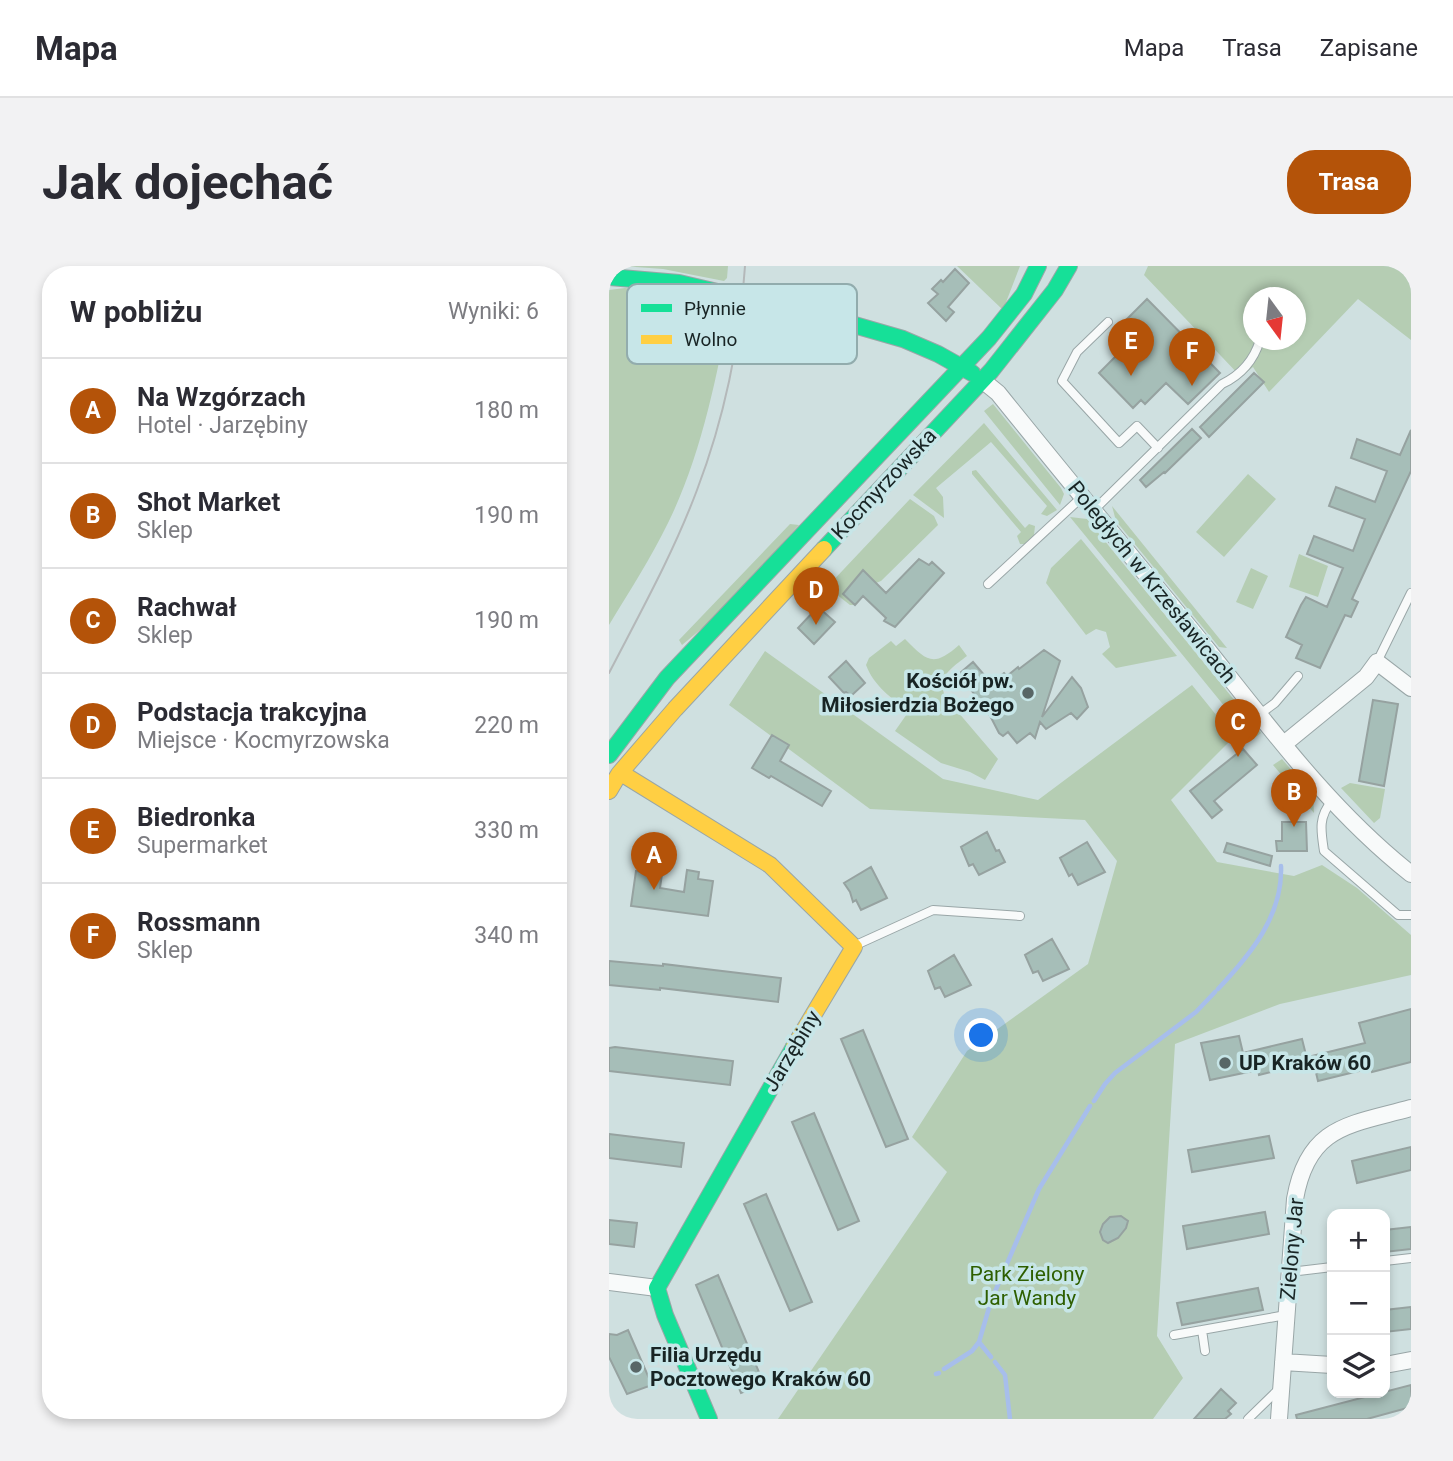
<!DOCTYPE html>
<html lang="pl">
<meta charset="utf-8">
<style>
:root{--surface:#fff;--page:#f2f2f3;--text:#2b2b33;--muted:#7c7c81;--line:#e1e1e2;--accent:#b45309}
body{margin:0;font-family:Roboto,sans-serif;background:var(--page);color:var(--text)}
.controls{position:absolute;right:21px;bottom:21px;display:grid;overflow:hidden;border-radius:14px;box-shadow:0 4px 10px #0003}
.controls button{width:63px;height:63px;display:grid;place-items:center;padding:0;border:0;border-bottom:2px solid var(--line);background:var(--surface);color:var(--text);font:35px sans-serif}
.compass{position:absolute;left:634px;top:21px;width:63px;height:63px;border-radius:50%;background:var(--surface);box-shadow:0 4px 10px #0003;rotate:165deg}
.you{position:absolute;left:373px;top:770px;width:24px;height:24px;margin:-18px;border:5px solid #fff;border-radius:50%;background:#1a73e8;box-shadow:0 0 0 10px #1a73e833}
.badge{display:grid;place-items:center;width:46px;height:46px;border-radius:50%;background:var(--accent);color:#fff;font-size:23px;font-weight:700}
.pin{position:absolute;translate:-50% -58px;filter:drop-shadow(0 2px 4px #0008)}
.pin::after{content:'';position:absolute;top:37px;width:24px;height:21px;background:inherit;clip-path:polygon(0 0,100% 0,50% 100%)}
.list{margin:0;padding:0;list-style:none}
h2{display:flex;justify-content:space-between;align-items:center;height:91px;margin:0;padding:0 28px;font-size:30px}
h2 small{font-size:23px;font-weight:400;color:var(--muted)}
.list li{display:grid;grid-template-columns:46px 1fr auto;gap:21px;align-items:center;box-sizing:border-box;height:105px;padding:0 28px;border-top:2px solid var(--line)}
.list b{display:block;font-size:26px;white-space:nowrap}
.list p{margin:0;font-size:23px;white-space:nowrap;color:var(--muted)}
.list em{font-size:23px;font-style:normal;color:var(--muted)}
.icon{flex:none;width:38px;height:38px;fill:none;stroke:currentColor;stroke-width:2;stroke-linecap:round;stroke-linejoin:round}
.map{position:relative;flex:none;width:802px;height:1153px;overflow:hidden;border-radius:28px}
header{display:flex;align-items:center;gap:42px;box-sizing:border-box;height:98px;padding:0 35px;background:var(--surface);border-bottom:2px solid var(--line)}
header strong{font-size:33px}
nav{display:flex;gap:38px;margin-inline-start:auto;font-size:24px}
.intro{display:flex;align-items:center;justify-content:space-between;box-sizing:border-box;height:168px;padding:0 42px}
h1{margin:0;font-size:49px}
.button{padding:18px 32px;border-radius:28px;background:var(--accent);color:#fff;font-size:24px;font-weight:700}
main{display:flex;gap:42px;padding:0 42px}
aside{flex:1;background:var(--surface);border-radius:28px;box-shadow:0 4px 10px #0003}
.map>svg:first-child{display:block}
</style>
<header>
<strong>Mapa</strong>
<nav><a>Mapa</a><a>Trasa</a><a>Zapisane</a></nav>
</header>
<div class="intro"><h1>Jak dojechać</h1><a class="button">Trasa</a></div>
<main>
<aside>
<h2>W pobliżu<small>Wyniki: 6</small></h2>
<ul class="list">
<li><span class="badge">A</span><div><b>Na Wzgórzach</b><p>Hotel · Jarzębiny</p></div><em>180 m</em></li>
<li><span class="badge">B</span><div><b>Shot Market</b><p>Sklep</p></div><em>190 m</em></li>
<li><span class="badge">C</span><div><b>Rachwał</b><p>Sklep</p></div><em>190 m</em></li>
<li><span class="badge">D</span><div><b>Podstacja trakcyjna</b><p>Miejsce · Kocmyrzowska</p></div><em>220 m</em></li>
<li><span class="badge">E</span><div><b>Biedronka</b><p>Supermarket</p></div><em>330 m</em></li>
<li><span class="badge">F</span><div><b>Rossmann</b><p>Sklep</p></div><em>340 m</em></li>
</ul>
</aside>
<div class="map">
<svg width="802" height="1153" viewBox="0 0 802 1153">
<rect width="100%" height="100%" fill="#cfe0e0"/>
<path fill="#b5cdb3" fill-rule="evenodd" d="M 13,0 L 119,0 L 118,12 L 115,15 L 54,3 Z
M 348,0 L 411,0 L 394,44 Z
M 539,0 L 802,0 L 802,74 L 749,33 L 660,126 L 644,101 L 632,111 L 535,9 ZM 645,32 L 687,32 L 687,74 L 645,74 Z
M 16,22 L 63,29 L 63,34 L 73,35 L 74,31 L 121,41 C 107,114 92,190 59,257 C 42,292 20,326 0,359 L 0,24 Z
M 384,138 L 452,222 L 455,228 L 451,239 L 375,145 Z
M 375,157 L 448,244 L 438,250 L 432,248 L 438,240 L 382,176 L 327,222 L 334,231 L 335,252 L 304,229 Z
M 367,204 L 416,262 L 420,258 L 426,260 L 425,269 L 416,278 L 411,278 L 408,270 L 412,266 L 363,208 L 363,205 Z
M 639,208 L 667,233 L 615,291 L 587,266 Z
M 301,233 L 325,250 L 329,259 L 272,315 L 267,317 L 254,304 L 234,328 L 246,339 L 241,339 L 218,321 Z
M 503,240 L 618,382 L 610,381 L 507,255 Z
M 461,251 L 478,253 L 652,467 L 643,474 Z
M 181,258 L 190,259 L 109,349 L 73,379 L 70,374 Z
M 472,273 L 568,390 L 507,402 L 493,388 L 501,381 L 497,366 L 487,363 L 477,369 L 437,317 L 442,302 Z
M 690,288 L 719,300 L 709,331 L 680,321 Z
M 642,302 L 659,310 L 644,343 L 627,336 Z
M 296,373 C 318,395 324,402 350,379 L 358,390 C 344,401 326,411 337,432 L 389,493 L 376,514 L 361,506 L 332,497 L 286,465 L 300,445 C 282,432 265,420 257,399 L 260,392 L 282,375 L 287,380 Z
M 156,385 L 334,513 L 429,534 L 583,419 L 625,471 L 562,534 L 608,596 L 685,610 L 713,599 L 748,622 L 802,669 L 802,709 L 671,738 L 566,778 L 548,1070 L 574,1112 L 544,1153 L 169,1153 L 338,906 L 303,871 L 358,785 L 479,698 L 508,595 L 476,554 L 261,543 L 120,439 Z
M 673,493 L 704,529 L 705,547 L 664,499 Z
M 741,517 L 776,523 L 771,552 L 765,557 L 732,522 Z"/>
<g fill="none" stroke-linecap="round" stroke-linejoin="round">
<path stroke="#a7beeb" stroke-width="4.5" d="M 609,723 C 641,689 674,650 672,600
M 485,835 L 496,818 L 506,807 L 587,746 L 606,726
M 370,1076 L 382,1091
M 386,1096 L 396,1109 L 401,1153
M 335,1103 L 363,1085 L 370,1076 L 382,1035 L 430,923 L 481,840
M 327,1108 L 330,1107"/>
</g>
<path fill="#a6beb8" stroke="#96a2a0" stroke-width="2" d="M 346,3 L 360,17 L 339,41 L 345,46 L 337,55 L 319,37 L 329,28 L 323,23 L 332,14 L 334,16 Z
M 538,33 L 611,107 L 579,138 L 557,117 L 536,138 L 532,134 L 524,142 L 490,107 L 525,72 L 512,59 Z
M 645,107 L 655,116 L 600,171 L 591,161 Z
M 583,163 L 592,172 L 556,207 L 555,206 L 537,221 L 531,214 Z
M 802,164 L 802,205 L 743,333 L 749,336 L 742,351 L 736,349 L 711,402 L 687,392 L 693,379 L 677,371 L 692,339 L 697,331 L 718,341 L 734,302 L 698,288 L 705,270 L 744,285 L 756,253 L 720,240 L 727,221 L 766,236 L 778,205 L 742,192 L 748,173 L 791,189 Z
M 310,293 L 320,299 L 323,296 L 335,307 L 286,361 L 275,355 L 277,352 L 254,330 L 246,339 L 234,328 L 254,304 L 277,327 Z
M 209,341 L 226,356 L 205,378 L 189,362 Z
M 435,384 L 451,395 L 433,451 L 463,411 L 472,422 L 479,441 L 468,453 L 462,447 L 437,463 L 431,456 L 426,472 L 421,467 L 408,477 L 399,466 L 394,470 L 390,467 L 374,436 L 370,434 L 358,419 L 350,419 L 351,407 L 364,396 L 382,417 L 395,407 L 398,410 L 409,401 L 410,403 Z
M 237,395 L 256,417 L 242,430 L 237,426 L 235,427 L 220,411 Z
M 764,434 L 789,438 L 775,520 L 750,515 Z
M 163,469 L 180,479 L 171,495 L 222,525 L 213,540 L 162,510 L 160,512 L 143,502 Z
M 634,483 L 648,499 L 605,535 L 613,544 L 603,552 L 581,525 Z
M 673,556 L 697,556 L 698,585 L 668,585 L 667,575 L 673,575 Z
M 378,566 L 387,585 L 390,584 L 396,596 L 370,609 L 364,598 L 360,600 L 352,581 Z
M 478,576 L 496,606 L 469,619 L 463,608 L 460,610 L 451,592 Z
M 618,577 L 663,590 L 661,600 L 615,586 Z
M 42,599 L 54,601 L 51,622 L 75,626 L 78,604 L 90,606 L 89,613 L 104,615 L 99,650 L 22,640 L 27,605 L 41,607 Z
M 262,601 L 278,632 L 252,644 L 247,634 L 244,636 L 241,626 L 235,617 Z
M 443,673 L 460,703 L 434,715 L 429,705 L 424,707 L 416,689 Z
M 345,689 L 362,719 L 336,731 L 331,721 L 326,723 L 319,705 Z
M 0,695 L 54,700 L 54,698 L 172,712 L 169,736 L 51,722 L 51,724 L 0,719 Z
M 802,743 L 802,796 L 763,806 L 762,802 L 709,815 L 703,790 L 756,777 L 750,757 Z
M 254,764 L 299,873 L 277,881 L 232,773 Z
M 630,770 L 634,787 L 693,773 L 699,797 L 650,809 L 649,804 L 601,814 L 592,777 Z
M 6,781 L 124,795 L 121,819 L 0,805 L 0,782 Z
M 205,847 L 250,955 L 229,964 L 183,856 Z
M 0,868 L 75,877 L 72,901 L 0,892 Z
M 660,870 L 665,892 L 583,906 L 579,884 Z
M 802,881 L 802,904 L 748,917 L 743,895 Z
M 157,928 L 203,1036 L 181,1045 L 135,938 Z
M 656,946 L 660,968 L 578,983 L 574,960 Z
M 512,950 L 519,955 L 517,962 L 509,972 L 499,977 L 494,974 L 491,966 L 494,958 L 501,951 Z
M 0,954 L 28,957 L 25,981 L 0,978 Z
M 802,961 L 802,983 L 776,986 L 776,964 Z
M 109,1009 L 155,1118 L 132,1127 L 87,1019 Z
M 649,1022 L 654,1044 L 573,1059 L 568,1037 Z
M 802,1041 L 802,1063 L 776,1066 L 776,1044 Z
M 19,1064 L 43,1119 L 18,1128 L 0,1091 L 0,1068 L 8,1069 Z
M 802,1119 L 802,1141 L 758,1153 L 688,1153 L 687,1149 Z
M 612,1123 L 627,1137 L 619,1145 L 622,1148 L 616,1153 L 585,1153 Z"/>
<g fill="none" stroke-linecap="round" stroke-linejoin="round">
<defs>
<path id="lane" d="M 499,56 L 468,86 L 453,115 L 510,177 L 528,160 L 549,182
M 485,244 L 613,118 C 632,109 645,94 651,74
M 379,318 L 474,230
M 768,396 L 802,327
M 651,448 L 666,437 L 689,410
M 723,535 C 709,551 712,565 715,585 L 789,649 L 802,649
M 247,679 L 324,644 L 411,650
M 776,995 L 802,992
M 681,1006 L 723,1001
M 593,1064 L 596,1085
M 565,1069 L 677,1049
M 639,1153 L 672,1121"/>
<path id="street" d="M 373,114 L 389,127 C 458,213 529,298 598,383 C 661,462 722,545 802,608
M 675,478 L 757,411 L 768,396 L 802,422
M 0,1016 L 48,1022
M 674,1096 L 723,1099
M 776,1099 L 802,1094
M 670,1153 L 686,933 C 699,859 741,859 802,842"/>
<path id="fast" d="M 0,11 L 70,17 L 235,56 L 294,73 L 329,88 L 363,107
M 215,283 L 382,105 L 446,24 L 460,0
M 0,489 L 58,412 L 380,72 L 415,28 L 429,0
M 100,1153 L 56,1049 L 48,1022 L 185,781"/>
<path id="slow" d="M 12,507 L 161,599 L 245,681 L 185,781
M 0,525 L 10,508 L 66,443 L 215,283"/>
</defs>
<use href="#lane" stroke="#99a6a7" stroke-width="10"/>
<use href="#street" stroke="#99a6a7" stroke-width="18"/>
<use href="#fast" stroke="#99a6a7" stroke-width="18"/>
<use href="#slow" stroke="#99a6a7" stroke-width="18"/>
<use href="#lane" stroke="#f8fafa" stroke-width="8"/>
<use href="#street" stroke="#f8fafa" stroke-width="16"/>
<use href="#fast" stroke="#16e098" stroke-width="16"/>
<use href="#slow" stroke="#ffcf43" stroke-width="16"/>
<path stroke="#b4b8b9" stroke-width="2" d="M 0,407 C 31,347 64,288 88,224 C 115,153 131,76 136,0"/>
</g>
<g fill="#586666" stroke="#c7e6e8" stroke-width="2.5">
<circle cx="419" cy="427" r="7"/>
<circle cx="616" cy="797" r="7"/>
<circle cx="27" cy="1101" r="7"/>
</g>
<g text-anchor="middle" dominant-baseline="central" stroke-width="7" stroke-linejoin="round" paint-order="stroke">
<g font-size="21" fill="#182424" stroke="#c7e6e8">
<text transform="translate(275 218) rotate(-47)">Kocmyrzowska</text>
<text transform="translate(543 316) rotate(51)">Poległych w Krzesławicach</text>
<text transform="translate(183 785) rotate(-59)">Jarzębiny</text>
<text transform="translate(683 983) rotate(-85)">Zielony Jar</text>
</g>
<g font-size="21" font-weight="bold" fill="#182424" stroke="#c7e6e8" text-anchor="start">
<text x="405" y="415" text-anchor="end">Kościół pw.<tspan x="405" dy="24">Miłosierdzia Bożego</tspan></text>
<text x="630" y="797">UP Kraków 60</text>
<text x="41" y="1089">Filia Urzędu<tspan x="41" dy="24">Pocztowego Kraków 60</tspan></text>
</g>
<g font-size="21" fill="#2e5f00" stroke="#c7e6e8">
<text x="418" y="1008">Park Zielony<tspan x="418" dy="24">Jar Wandy</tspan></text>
</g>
</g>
<rect x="18" y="18" width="230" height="80" rx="10" fill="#c7e6e8" stroke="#92acad" stroke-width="2"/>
<rect x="32" y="38" width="31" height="8" fill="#16e098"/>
<rect x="32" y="69" width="31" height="9" fill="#ffcf43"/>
<g font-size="19" fill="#182424">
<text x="75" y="49">Płynnie</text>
<text x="75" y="80">Wolno</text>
</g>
</svg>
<div class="controls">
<button>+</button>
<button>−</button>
<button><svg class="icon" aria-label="layers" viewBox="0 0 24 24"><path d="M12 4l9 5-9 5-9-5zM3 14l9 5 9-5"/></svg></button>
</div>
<svg class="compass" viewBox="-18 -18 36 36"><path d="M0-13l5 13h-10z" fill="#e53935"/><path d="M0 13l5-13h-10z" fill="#7c7c81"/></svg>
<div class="you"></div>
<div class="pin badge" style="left:45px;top:624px">A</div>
<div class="pin badge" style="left:685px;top:561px">B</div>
<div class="pin badge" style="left:629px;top:491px">C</div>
<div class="pin badge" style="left:207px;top:359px">D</div>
<div class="pin badge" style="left:522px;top:110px">E</div>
<div class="pin badge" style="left:583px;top:120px">F</div>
</div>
</main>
